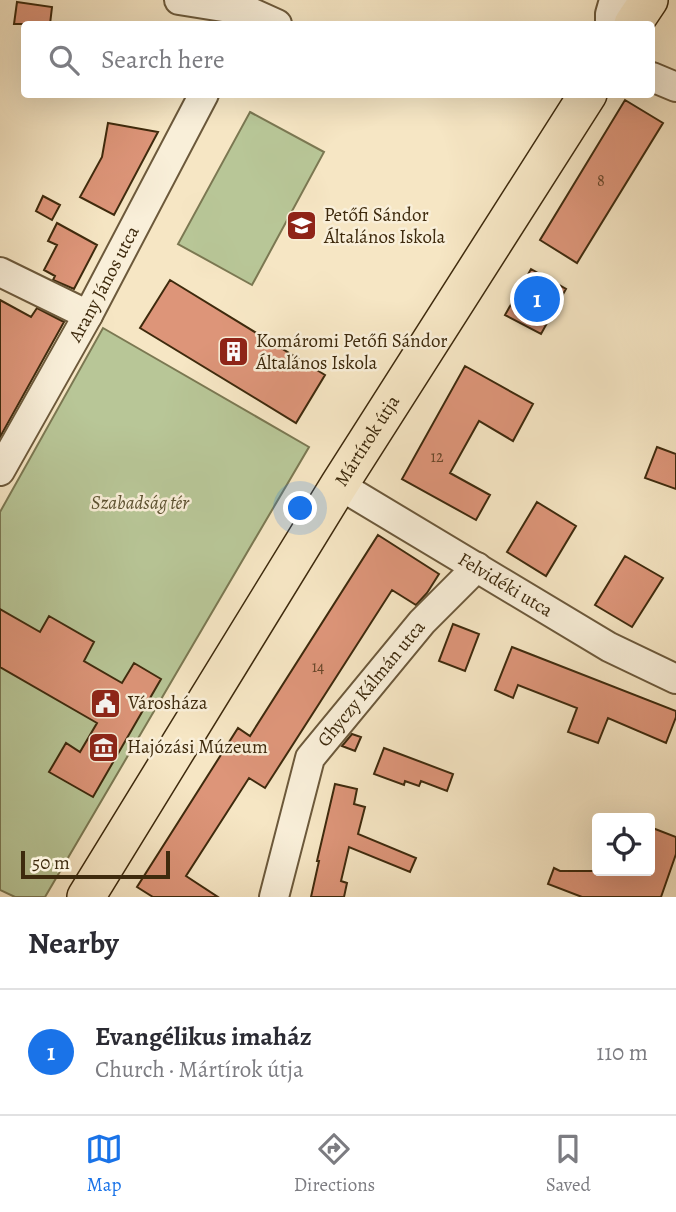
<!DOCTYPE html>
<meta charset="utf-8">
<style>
:root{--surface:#fff;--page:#f2f2f3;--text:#2b2b33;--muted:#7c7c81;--line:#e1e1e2;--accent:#1a73e8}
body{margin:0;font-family:Alegreya,serif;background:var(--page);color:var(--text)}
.controls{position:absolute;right:21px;bottom:21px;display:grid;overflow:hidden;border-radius:7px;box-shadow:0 7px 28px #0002}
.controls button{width:63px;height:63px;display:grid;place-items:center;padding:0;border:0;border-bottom:2px solid var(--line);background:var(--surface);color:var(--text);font:35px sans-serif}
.scale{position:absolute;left:21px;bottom:18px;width:149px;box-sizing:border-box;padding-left:7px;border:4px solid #3e2a0d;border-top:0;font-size:19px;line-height:24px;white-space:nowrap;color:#3e2a0d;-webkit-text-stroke:5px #f9efd9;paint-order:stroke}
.you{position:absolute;left:301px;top:509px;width:24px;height:24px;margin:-18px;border:5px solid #fff;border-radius:50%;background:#1a73e8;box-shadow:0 0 0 10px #1a73e833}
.badge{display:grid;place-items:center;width:46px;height:46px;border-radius:50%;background:var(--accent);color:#fff;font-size:23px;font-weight:700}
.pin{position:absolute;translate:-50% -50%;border:4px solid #fff;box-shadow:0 2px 7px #0006}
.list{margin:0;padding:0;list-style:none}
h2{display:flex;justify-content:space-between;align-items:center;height:91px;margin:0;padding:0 28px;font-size:30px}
h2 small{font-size:23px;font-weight:400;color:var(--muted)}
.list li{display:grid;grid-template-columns:46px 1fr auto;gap:21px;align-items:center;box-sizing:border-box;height:126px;padding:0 28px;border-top:2px solid var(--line)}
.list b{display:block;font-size:26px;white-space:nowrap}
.list p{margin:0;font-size:23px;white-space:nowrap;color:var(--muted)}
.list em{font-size:23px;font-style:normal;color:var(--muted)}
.icon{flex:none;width:38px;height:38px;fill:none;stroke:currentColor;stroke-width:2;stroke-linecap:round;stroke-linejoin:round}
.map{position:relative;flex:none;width:676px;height:897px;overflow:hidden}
.search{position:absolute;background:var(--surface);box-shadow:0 7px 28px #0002;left:21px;right:21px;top:21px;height:77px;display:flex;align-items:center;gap:18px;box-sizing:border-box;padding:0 24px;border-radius:7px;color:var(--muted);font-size:26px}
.sheet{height:217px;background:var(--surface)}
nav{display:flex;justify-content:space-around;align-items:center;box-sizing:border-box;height:98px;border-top:2px solid var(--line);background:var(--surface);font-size:19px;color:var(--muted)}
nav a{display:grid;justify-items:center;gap:4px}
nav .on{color:var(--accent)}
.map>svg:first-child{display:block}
</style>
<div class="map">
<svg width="676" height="897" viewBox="0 0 676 897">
<rect width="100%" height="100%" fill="#f6e6c4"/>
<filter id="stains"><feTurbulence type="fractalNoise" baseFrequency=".00286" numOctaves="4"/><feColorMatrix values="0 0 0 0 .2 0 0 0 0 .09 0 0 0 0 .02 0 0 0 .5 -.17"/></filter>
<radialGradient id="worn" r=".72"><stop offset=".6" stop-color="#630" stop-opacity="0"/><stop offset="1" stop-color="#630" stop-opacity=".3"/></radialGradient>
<path fill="#b8c697" stroke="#7b7852" stroke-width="2" d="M 250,112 L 324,152 L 252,285 L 178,244 Z
M 103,328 L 309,447 L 45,897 L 15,897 L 0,890 L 0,512 Z"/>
<path fill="#dd9579" stroke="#3e2a0d" stroke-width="2" d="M 17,2 L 52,7 L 50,24 L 14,24 Z
M 625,100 L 663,123 L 577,263 L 540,240 Z
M 108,123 L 158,132 L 114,215 L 80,197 L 102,157 Z
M 43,196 L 60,205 L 52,220 L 36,211 Z
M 57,223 L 97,245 L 74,289 L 53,280 L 55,276 L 44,270 L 57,245 L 48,241 Z
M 531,269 L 566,289 L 541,334 L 505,315 Z
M 170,280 L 325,375 L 296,423 L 140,328 Z
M 0,300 L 31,317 L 37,308 L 64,322 L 0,437 Z
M 465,366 L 533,404 L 513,441 L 479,421 L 450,473 L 490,495 L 476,520 L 402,479 Z
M 657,447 L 676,454 L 676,489 L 645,478 Z
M 537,502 L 576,526 L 546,576 L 507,552 Z
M 378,535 L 439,574 L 427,593 L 416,605 L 392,590 L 265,788 L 249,778 L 186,876 L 218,897 L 153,897 L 137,887 L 238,728 L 250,736 Z
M 625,556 L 663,578 L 632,627 L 595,605 Z
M 0,609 L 40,632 L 49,616 L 94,642 L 84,661 L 122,683 L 134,663 L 161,679 L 93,797 L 49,772 L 66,743 L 80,752 L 97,723 L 0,667 Z
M 453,624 L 479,634 L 465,671 L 439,661 Z
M 512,647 L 676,711 L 676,717 L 666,743 L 608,718 L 598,743 L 568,732 L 577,708 L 518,685 L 513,698 L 495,690 Z
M 352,734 L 361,737 L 355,751 L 342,746 Z
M 384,748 L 453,774 L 447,791 L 421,781 L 419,786 L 405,781 L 404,785 L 374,774 Z
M 335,784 L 357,789 L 354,804 L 365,807 L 358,834 L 416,858 L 410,872 L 349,847 L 341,881 L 347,883 L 344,897 L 311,897 L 319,861 L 317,861 Z
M 650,827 L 676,837 L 676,854 L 661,897 L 582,897 L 548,884 L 554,868 L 560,871 L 650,871 Z"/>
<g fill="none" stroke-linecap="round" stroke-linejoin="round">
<defs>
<g id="minor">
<path d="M 179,0 L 248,11 L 277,24"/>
<path d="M 610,24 L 610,14 L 614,0"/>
<path d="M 652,77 L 676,87"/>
<path d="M 0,272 L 88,315"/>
<path id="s1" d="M 0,471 L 88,315 L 204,94"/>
<path id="s2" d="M 339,485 L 609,647 L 676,679"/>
<path id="s3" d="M 274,897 L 310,758 L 422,622 L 477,567"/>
</g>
<g id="major">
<path d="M 633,24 L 649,0"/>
<path id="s4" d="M 86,897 L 339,485 L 588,94"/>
</g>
</defs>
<use href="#minor" stroke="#6c593b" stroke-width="32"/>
<use href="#major" stroke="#3e2a0d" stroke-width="40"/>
<use href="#minor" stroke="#f9efd9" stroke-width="28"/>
<use href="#major" stroke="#f6e6c4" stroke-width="37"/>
</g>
<defs>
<symbol id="school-square" viewBox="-11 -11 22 22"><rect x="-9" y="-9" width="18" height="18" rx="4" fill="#8f2418" stroke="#f9efd9"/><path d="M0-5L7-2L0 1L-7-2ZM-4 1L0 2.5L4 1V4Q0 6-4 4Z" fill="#fff"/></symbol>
<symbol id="building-square" viewBox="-11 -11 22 22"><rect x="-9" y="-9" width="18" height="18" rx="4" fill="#8f2418" stroke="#f9efd9"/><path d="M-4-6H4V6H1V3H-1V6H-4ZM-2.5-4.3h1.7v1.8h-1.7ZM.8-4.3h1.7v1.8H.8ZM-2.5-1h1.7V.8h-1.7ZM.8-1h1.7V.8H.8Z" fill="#fff"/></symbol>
<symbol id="civic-square" viewBox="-11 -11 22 22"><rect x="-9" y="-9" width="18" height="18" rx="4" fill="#8f2418" stroke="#f9efd9"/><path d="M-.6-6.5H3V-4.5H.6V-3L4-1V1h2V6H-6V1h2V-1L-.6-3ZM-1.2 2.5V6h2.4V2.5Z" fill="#fff"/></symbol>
<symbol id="museum-square" viewBox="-11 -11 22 22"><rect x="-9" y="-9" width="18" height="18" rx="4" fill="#8f2418" stroke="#f9efd9"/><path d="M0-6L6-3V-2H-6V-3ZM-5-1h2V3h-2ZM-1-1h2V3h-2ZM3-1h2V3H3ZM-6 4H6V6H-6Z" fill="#fff"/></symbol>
</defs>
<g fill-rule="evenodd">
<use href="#school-square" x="284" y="208" width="35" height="35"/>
<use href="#building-square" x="216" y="334" width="35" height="35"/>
<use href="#civic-square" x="88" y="686" width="35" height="35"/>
<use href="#museum-square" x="86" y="730" width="35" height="35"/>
</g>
<g text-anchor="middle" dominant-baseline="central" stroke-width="5" stroke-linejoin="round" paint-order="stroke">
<g font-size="16" fill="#664528">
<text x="601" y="181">8</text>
<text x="437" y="457">12</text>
<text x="318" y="667">14</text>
</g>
<g font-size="19" fill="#3e2a0d" stroke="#f9efd9" text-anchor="start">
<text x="324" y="215">Petőfi Sándor<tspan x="324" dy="22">Általános Iskola</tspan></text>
<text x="256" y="341">Komáromi Petőfi Sándor<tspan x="256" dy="22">Általános Iskola</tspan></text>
<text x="128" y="703">Városháza</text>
<text x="127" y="747">Hajózási Múzeum</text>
</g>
<g font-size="19" fill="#3e2a0d" stroke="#f9efd9">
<text stroke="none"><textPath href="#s1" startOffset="214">Arany János utca</textPath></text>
<text stroke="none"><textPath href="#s4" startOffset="536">Mártírok útja</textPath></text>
<text stroke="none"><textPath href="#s2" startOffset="194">Felvidéki utca</textPath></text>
<text stroke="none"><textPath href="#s3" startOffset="240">Ghyczy Kálmán utca</textPath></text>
</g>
<g font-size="19" font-style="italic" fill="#5c5130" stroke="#f9efd9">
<text x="140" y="503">Szabadság tér</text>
</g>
</g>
<rect width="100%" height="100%" filter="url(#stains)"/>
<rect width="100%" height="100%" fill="url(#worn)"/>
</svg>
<div class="controls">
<button><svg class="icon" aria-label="locate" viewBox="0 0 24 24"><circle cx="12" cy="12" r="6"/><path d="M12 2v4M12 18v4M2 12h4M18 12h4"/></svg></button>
</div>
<div class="scale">50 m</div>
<div class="you"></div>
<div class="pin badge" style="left:537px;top:299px">1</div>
<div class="search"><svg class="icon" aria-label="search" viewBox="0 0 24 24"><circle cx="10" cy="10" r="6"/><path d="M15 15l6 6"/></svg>Search here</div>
</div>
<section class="sheet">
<h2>Nearby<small></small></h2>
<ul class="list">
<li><span class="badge">1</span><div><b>Evangélikus imaház</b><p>Church · Mártírok útja</p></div><em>110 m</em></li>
</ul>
</section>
<nav>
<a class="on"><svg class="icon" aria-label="map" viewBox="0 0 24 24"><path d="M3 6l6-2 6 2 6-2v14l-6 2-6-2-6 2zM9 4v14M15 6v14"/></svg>Map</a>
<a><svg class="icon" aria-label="directions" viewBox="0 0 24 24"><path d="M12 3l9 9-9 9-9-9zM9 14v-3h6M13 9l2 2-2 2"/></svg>Directions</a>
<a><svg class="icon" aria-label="saved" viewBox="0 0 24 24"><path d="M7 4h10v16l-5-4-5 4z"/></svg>Saved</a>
</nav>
